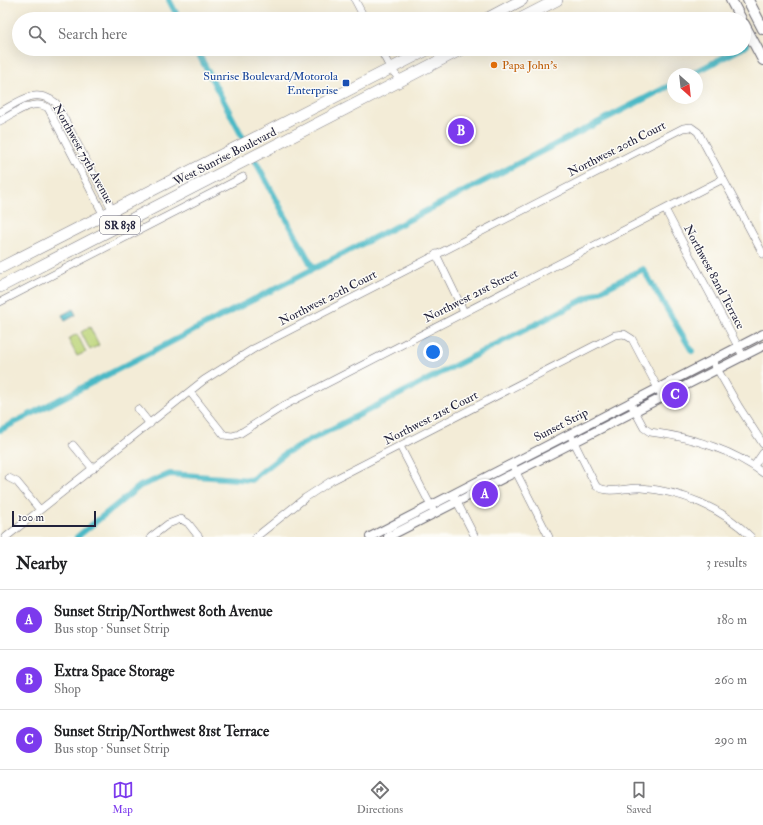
<!DOCTYPE html>
<meta charset="utf-8">
<style>
:root{--surface:#fff;--page:#f6f6f6;--text:#202124;--muted:#757577;--line:#e0e0e0;--accent:#7c3aed}
body{margin:0;font-family:"IM FELL Double Pica",serif;background:var(--page);color:var(--text)}
.compass{position:absolute;left:667px;top:68px;width:36px;height:36px;border-radius:50%;background:var(--surface);box-shadow:0 4px 16px #0002;rotate:153deg}
.scale{position:absolute;left:12px;bottom:10px;width:84px;box-sizing:border-box;padding-left:4px;border:2px solid #22223b;border-top:0;font-size:11px;line-height:14px;white-space:nowrap;color:#22223b;-webkit-text-stroke:3px #fdfcf7;paint-order:stroke}
.you{position:absolute;left:433px;top:352px;width:14px;height:14px;margin:-10px;border:3px solid #fff;border-radius:50%;background:#1a73e8;box-shadow:0 0 0 6px #1a73e833}
.badge{display:grid;place-items:center;width:26px;height:26px;border-radius:50%;background:var(--accent);color:#fff;font-size:13px;font-weight:700}
.pin{position:absolute;translate:-50% -50%;border:2px solid #fff;box-shadow:0 1px 4px #0006}
.list{margin:0;padding:0;list-style:none}
h2{display:flex;justify-content:space-between;align-items:center;height:52px;margin:0;padding:0 16px;font-size:17px}
h2 small{font-size:13px;font-weight:400;color:var(--muted)}
.list li{display:grid;grid-template-columns:26px 1fr auto;gap:12px;align-items:center;box-sizing:border-box;height:60px;padding:0 16px;border-top:1px solid var(--line)}
.list b{display:block;font-size:15px;white-space:nowrap}
.list p{margin:0;font-size:13px;white-space:nowrap;color:var(--muted)}
.list em{font-size:13px;font-style:normal;color:var(--muted)}
.icon{flex:none;width:22px;height:22px;fill:none;stroke:currentColor;stroke-width:2;stroke-linecap:round;stroke-linejoin:round}
.map{position:relative;flex:none;width:763px;height:537px;overflow:hidden}
.search{position:absolute;background:var(--surface);box-shadow:0 4px 16px #0002;left:12px;right:12px;top:12px;height:44px;display:flex;align-items:center;gap:10px;box-sizing:border-box;padding:0 14px;border-radius:22px;color:var(--muted);font-size:15px}
.sheet{height:232px;background:var(--surface)}
nav{display:flex;justify-content:space-around;align-items:center;box-sizing:border-box;height:56px;border-top:1px solid var(--line);background:var(--surface);font-size:11px;color:var(--muted)}
nav a{display:grid;justify-items:center;gap:2px}
nav .on{color:var(--accent)}
.map>svg:first-child{display:block}
</style>
<div class="map">
<svg width="763" height="537" viewBox="0 0 763 537">
<rect width="100%" height="100%" fill="#fdfcf7"/>
<filter id="ink" filterUnits="userSpaceOnUse"><feTurbulence type="fractalNoise" baseFrequency=".025" numOctaves="2"/><feDisplacementMap in="SourceGraphic" scale="8" xChannelSelector="R" yChannelSelector="G"/><feConvolveMatrix kernelMatrix="1 2 1 2 8 2 1 2 1" color-interpolation-filters="sRGB"/></filter>
<filter id="wash" filterUnits="userSpaceOnUse"><feTurbulence type="fractalNoise" baseFrequency=".012" numOctaves="4" result="noise"/><feDisplacementMap in="SourceGraphic" scale="16" xChannelSelector="R" yChannelSelector="G"/><feGaussianBlur stdDeviation="0.9" result="paint"/><feColorMatrix in="noise" values="0 0 0 0 0 0 0 0 0 0 0 0 0 0 0 0 0 1.4 0 .05"/><feComposite in="paint" operator="in"/></filter>
<g filter="url(#wash)">
<rect width="100%" height="100%" fill="#f3ecd7"/>
<path fill="#bdd57a" stroke="#707c5a" d="M 90,327 L 99,345 L 90,350 L 81,332 Z
M 77,334 L 86,352 L 77,356 L 68,339 Z"/>
<path fill="#4cb9c6" stroke="#376e80" d="M 73,309 L 76,315 L 65,321 L 62,315 Z"/>
<g fill="none" stroke-linecap="round" stroke-linejoin="round">
<path stroke="#4cb9c6" stroke-width="6" d="M 169,0 L 179,19
M 744,47 L 747,45
M 196,49 L 243,138
M 692,74 L 740,49
M 256,162 L 313,268
M 0,430 L 673,84
M 77,537 L 140,486 L 170,474 L 251,480 L 287,452 L 643,269 L 692,351"/>
</g>
</g>
<g filter="url(#ink)">
<g fill="none" stroke-linecap="round" stroke-linejoin="round">
<defs>
<path id="minor" d="M 355,0 L 365,19
M 380,49 L 391,69 L 401,81
M 0,112 C 20,101 35,87 56,103 L 113,211
M 0,121 C 14,114 33,98 48,108 L 104,216
M 665,209 L 743,356
M 436,254 L 464,312
M 0,302 L 243,177
M 712,360 L 739,407 L 763,444
M 190,392 L 224,435 L 232,436 L 239,434 L 285,405 L 723,179
M 630,402 L 644,428 L 650,432 C 690,437 730,448 763,473
M 138,409 L 150,424
M 570,434 L 596,486 C 610,495 625,487 641,488 C 682,491 722,508 751,537
M 73,445 L 93,469
M 400,446 L 433,510
M 512,464 L 549,537
M 754,466 L 763,453
M 9,478 L 17,482 L 40,510
M 455,498 L 475,537
M 6,537 L 204,380 L 255,348 L 683,128 L 691,127 L 698,132 L 763,254
M 151,537 L 168,524 L 181,519 L 188,523 L 199,537
M 256,537 L 305,498 L 331,481 L 615,335 L 624,334 L 632,339 L 662,396"/>
<path id="tertiary" d="M 370,537 L 763,334
M 388,537 L 763,346"/>
<path id="primary" d="M 731,0 L 741,19
M 748,0 L 763,29
M 744,24 L 763,60"/>
<path id="trunk" d="M 486,19 L 522,0
M 520,19 L 557,0
M 0,268 L 429,49
M 0,287 L 462,49"/>
</defs>
<use href="#minor" stroke="#6b6972" stroke-width="8"/>
<use href="#tertiary" stroke="#6b6972" stroke-width="10"/>
<use href="#primary" stroke="#6b6972" stroke-width="12"/>
<use href="#trunk" stroke="#6b6972" stroke-width="12"/>
<use href="#minor" stroke="#fff" stroke-width="7"/>
<use href="#tertiary" stroke="#fff" stroke-width="8"/>
<use href="#primary" stroke="#fff" stroke-width="10"/>
<use href="#trunk" stroke="#fff" stroke-width="11"/>
</g>
</g>
<circle fill="#e8710a" stroke="#fdfcf7" stroke-width="1.5" cx="494" cy="65" r="4"/>
<rect fill="#1a4fb4" stroke="#fdfcf7" stroke-width="1.5" x="342" y="79" width="8" height="8" rx="2"/>
<g text-anchor="middle" dominant-baseline="central" stroke-width="3" stroke-linejoin="round" paint-order="stroke">
<rect fill="#fdfcf7" stroke="#646373" stroke-width="1" x="100" y="216" width="40" height="18" rx="3"/>
<g font-size="11" font-weight="bold" fill="#22223b">
<text x="120" y="225">SR 838</text>
</g>
<g font-size="12" fill="#c56008" stroke="#fdfcf7" text-anchor="start">
<text x="502" y="65">Papa John's</text>
</g>
<g font-size="12" fill="#164399" stroke="#fdfcf7" text-anchor="end">
<text x="338" y="76">Sunrise Boulevard/Motorola<tspan x="338" dy="14">Enterprise</tspan></text>
</g>
<g font-size="12" fill="#22223b" stroke="#fdfcf7">
<text transform="translate(617 149) rotate(-27)">Northwest 20th Court</text>
<text transform="translate(83 154) rotate(61)">Northwest 75th Avenue</text>
<text transform="translate(225 157) rotate(-27)">West Sunrise Boulevard</text>
<text transform="translate(714 277) rotate(62)">Northwest 82nd Terrace</text>
<text transform="translate(471 296) rotate(-27)">Northwest 21st Street</text>
<text transform="translate(328 298) rotate(-27)">Northwest 20th Court</text>
<text transform="translate(431 418) rotate(-27)">Northwest 21st Court</text>
<text transform="translate(561 425) rotate(-27)">Sunset Strip</text>
</g>
</g>
</svg>
<svg class="compass" viewBox="-18 -18 36 36"><path d="M0-13l5 13h-10z" fill="#e53935"/><path d="M0 13l5-13h-10z" fill="#757577"/></svg>
<div class="scale">100 m</div>
<div class="you"></div>
<div class="pin badge" style="left:485px;top:494px">A</div>
<div class="pin badge" style="left:461px;top:131px">B</div>
<div class="pin badge" style="left:675px;top:395px">C</div>
<div class="search"><svg class="icon" aria-label="search" viewBox="0 0 24 24"><circle cx="10" cy="10" r="6"/><path d="M15 15l6 6"/></svg>Search here</div>
</div>
<section class="sheet">
<h2>Nearby<small>3 results</small></h2>
<ul class="list">
<li><span class="badge">A</span><div><b>Sunset Strip/Northwest 80th Avenue</b><p>Bus stop · Sunset Strip</p></div><em>180 m</em></li>
<li><span class="badge">B</span><div><b>Extra Space Storage</b><p>Shop</p></div><em>260 m</em></li>
<li><span class="badge">C</span><div><b>Sunset Strip/Northwest 81st Terrace</b><p>Bus stop · Sunset Strip</p></div><em>290 m</em></li>
</ul>
</section>
<nav>
<a class="on"><svg class="icon" aria-label="map" viewBox="0 0 24 24"><path d="M3 6l6-2 6 2 6-2v14l-6 2-6-2-6 2zM9 4v14M15 6v14"/></svg>Map</a>
<a><svg class="icon" aria-label="directions" viewBox="0 0 24 24"><path d="M12 3l9 9-9 9-9-9zM9 14v-3h6M13 9l2 2-2 2"/></svg>Directions</a>
<a><svg class="icon" aria-label="saved" viewBox="0 0 24 24"><path d="M7 4h10v16l-5-4-5 4z"/></svg>Saved</a>
</nav>
